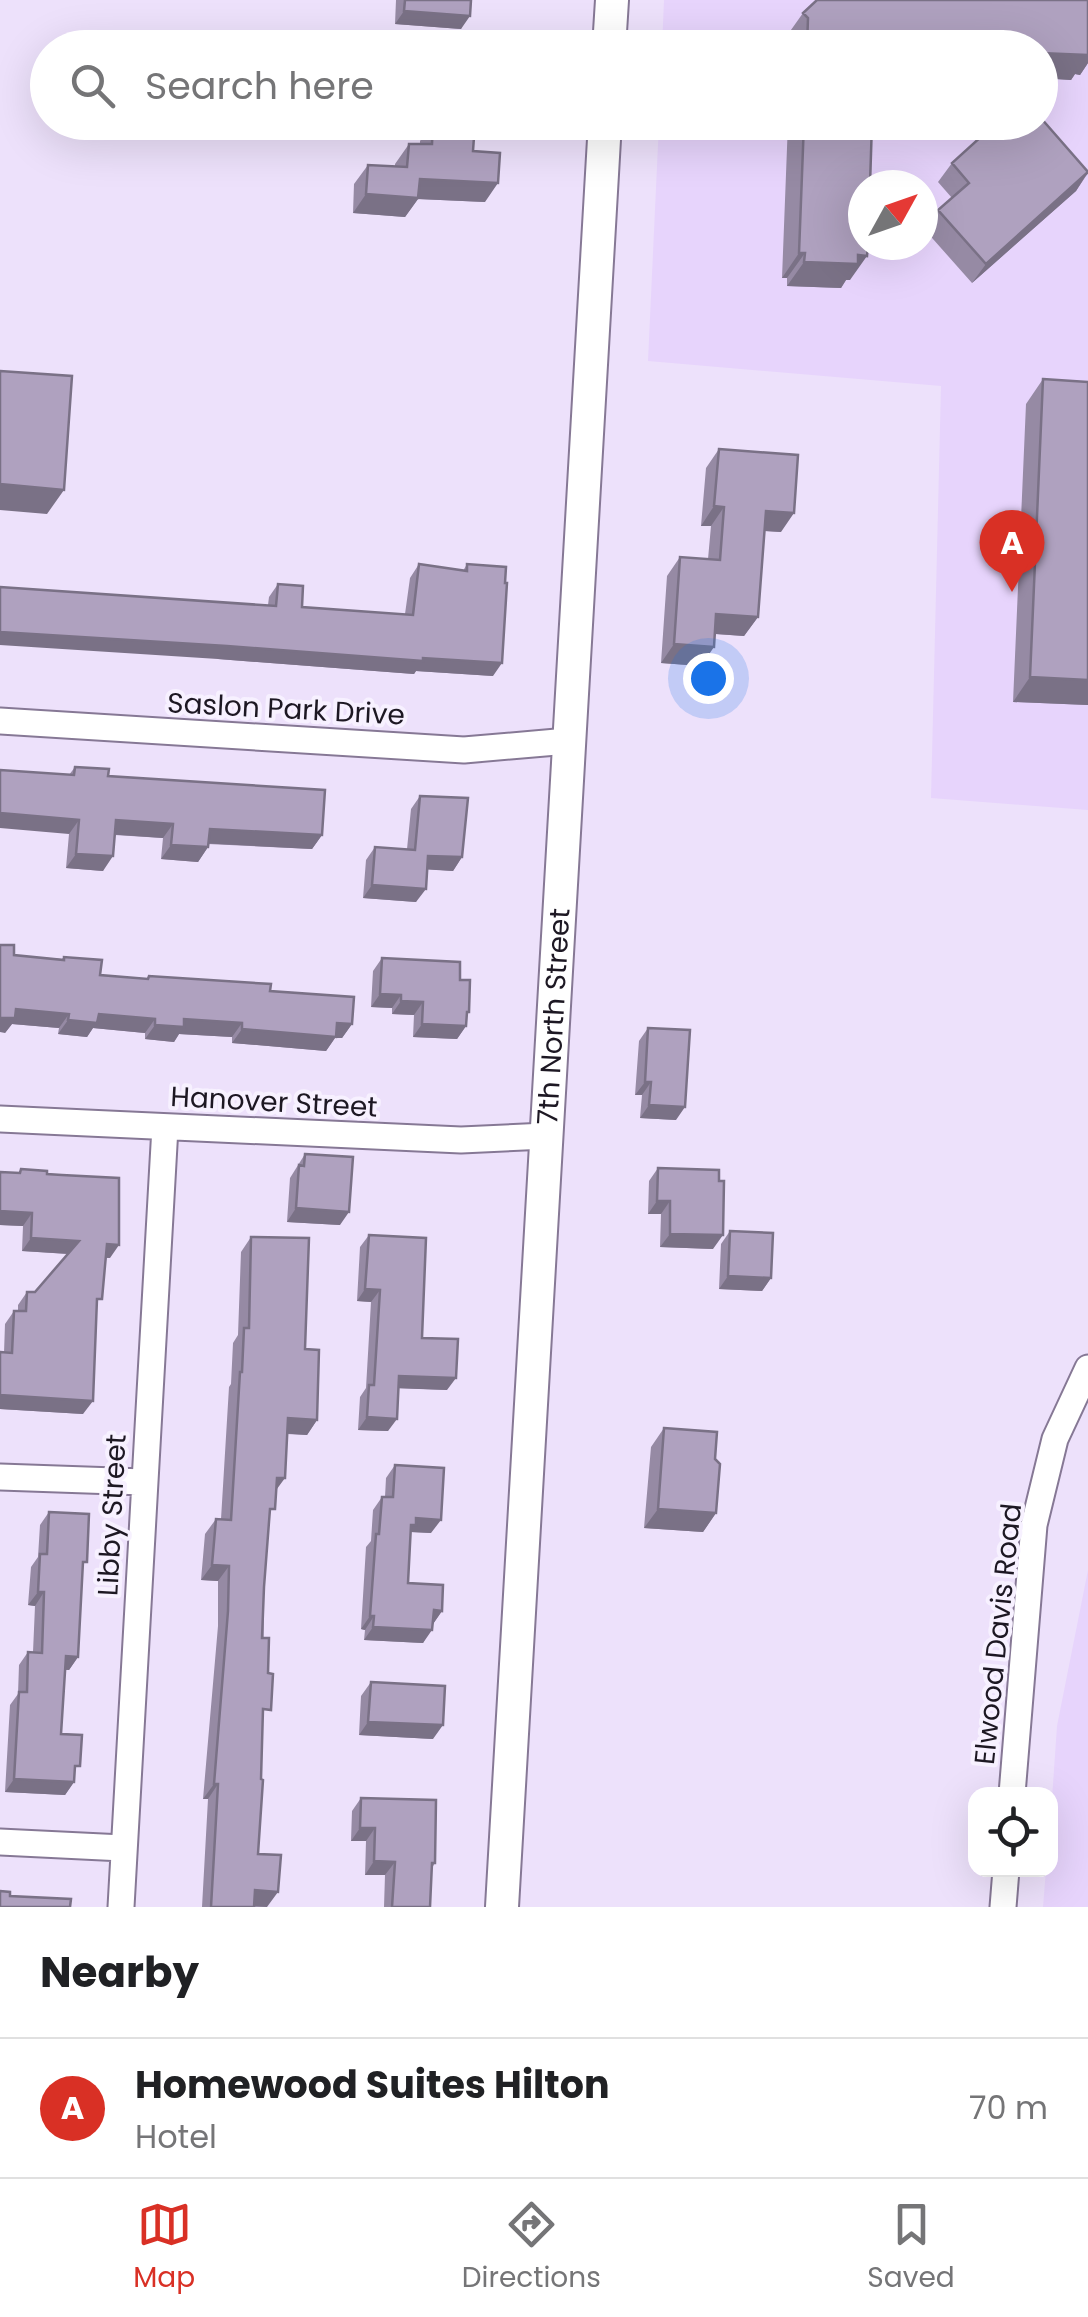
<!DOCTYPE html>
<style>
:root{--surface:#fff;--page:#f2f2f2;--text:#202124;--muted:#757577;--line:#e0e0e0;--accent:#d93025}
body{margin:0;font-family:Poppins,sans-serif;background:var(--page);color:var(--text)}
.controls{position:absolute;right:30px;bottom:30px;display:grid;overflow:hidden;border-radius:20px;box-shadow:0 10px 40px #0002}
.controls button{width:90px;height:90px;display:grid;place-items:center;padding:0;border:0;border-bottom:2px solid var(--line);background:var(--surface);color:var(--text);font:50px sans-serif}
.compass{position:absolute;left:848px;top:170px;width:90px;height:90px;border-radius:50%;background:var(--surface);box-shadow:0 10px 40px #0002;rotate:50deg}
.you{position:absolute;left:708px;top:678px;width:35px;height:35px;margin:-25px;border:8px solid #fff;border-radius:50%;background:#1a73e8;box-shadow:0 0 0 15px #1a73e833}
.badge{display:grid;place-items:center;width:65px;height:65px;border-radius:50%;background:var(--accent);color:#fff;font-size:32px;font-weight:700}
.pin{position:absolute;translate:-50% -82px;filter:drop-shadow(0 2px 5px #0008)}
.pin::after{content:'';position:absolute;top:52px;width:35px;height:30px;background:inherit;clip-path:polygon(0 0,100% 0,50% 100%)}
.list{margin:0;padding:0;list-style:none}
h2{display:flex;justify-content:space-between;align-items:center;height:130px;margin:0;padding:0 40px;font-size:42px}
h2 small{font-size:32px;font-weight:400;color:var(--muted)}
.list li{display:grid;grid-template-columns:65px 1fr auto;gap:30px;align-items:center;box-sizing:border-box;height:140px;padding:0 40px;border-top:2px solid var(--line)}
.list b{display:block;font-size:38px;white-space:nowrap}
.list p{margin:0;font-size:32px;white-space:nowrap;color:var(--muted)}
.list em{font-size:32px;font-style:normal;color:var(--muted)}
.icon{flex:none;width:55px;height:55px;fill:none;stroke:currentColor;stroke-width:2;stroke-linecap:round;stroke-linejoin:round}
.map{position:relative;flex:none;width:1088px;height:1907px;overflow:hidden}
.search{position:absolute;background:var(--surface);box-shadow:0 10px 40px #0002;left:30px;right:30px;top:30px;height:110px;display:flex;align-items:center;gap:25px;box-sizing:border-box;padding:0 35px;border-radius:55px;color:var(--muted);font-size:38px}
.sheet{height:270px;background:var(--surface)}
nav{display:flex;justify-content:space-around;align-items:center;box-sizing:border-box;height:140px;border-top:2px solid var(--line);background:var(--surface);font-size:28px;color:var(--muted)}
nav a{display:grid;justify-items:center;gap:5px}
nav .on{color:var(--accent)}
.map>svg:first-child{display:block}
</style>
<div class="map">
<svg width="1088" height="1907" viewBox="0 0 1088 1907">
<rect width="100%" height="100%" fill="#ede1fb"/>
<path fill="#e7d4fc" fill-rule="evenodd" d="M 664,0 L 1088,0 L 1088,810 L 931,798 L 941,386 L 648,361 L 659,123 L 1040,122 L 1040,48 L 662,47 ZM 863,185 L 923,185 L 923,245 L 863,245 Z
M 1088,1570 L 1088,1907 L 1043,1907 L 1046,1870 L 1050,1870 L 1051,1813 L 1057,1726 Z"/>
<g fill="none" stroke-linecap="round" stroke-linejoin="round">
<defs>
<path id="minor" d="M 0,721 L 464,750 L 568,741
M 0,1119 L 461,1140 L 546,1136
M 0,1477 L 144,1482
M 1012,1794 L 1034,1525 L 1055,1439 L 1088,1368
M 0,1842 L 123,1848
M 121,1907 L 165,1127
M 1003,1907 L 1006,1870"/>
<g id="tertiary">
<path d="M 609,48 L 612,0"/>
<path id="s1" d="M 502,1907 L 605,122"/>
</g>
</defs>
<use href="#minor" stroke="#867895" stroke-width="29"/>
<use href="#tertiary" stroke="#867895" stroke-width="36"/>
<use href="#minor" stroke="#fff" stroke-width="25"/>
<use href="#tertiary" stroke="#fff" stroke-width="32"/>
</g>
<path fill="#968aa4" d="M 396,0 L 471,0 L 461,29 L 395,24 Z
M 817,0 L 1088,0 L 1088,63 L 1080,75 L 1075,74 L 1071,80 L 1040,78 L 1040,48 L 790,48 L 791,42 L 786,37 L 803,13 Z
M 433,122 L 473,151 L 485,202 L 418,199 L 405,217 L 353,213 L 354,184 L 368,165 L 395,167 L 395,164 L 409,144 L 420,144 L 420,141 Z
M 788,122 L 872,122 L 850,280 L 846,280 L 841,288 L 787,286 L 787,278 L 782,278 Z
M 952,163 L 1088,173 L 1076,191 L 972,283 L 925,230 L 938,210 L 952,198 L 938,182 Z
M 1043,379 L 1088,382 L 1088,705 L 1013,702 L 1026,404 Z
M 719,449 L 781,532 L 764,531 L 758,617 L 744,636 L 715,634 L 701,666 L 661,663 L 667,576 L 680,557 L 708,559 L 711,526 L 701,526 L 706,468 Z
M 419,564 L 463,571 L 467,564 L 493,676 L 416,671 L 414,674 L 218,659 L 268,605 L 269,597 L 278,584 L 302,607 L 405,614 L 410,578 Z
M 75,767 L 108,776 L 322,835 L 312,849 L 208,844 L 208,847 L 198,862 L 161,859 L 163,838 L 115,835 L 103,871 L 66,868 L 69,834 L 69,775 Z
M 420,796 L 462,857 L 453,871 L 427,869 L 416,902 L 363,898 L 366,860 L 375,847 L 407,849 L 411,809 Z
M 14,955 L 62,959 L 64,957 L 100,975 L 147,979 L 149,976 L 270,991 L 352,1024 L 342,1038 L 335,1038 L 326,1051 L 232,1043 L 232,1037 L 179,1034 L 174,1042 L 145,1039 L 145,1033 L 93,1028 L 87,1037 L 58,1034 L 59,1028 L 12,1024 L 5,1033 Z
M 382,958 L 460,980 L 469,1012 L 467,1015 L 466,1026 L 457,1039 L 413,1037 L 414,1015 L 392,1014 L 392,1008 L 371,1007 L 373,971 Z
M 648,1028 L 676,1120 L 640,1118 L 642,1095 L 635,1095 L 639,1041 Z
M 305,1154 L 340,1225 L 287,1222 L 290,1178 Z
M 658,1168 L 713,1249 L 660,1247 L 661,1214 L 648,1214 L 649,1181 Z
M 21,1169 L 47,1174 L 110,1258 L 105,1258 L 97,1306 L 83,1414 L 0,1409 L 0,1352 L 4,1353 L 5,1324 L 14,1311 L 18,1311 L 18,1305 L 27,1292 L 35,1292 L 68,1254 L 22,1251 L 23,1226 L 0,1225 L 0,1172 L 18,1173 Z
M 730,1231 L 771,1278 L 762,1291 L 719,1289 L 721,1244 Z
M 369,1235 L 447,1390 L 399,1388 L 388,1431 L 358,1430 L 360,1397 L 366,1388 L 371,1302 L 357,1301 L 360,1247 Z
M 251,1237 L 305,1349 L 317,1420 L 307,1435 L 287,1434 L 276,1491 L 269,1518 L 264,1587 L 263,1721 L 258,1854 L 267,1907 L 202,1907 L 208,1799 L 203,1799 L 218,1626 L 218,1581 L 201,1580 L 205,1534 L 216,1519 L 221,1519 L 229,1387 L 231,1384 L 233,1343 L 238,1335 L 241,1252 Z
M 664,1428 L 715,1459 L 716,1513 L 703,1532 L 644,1528 L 651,1447 Z
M 395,1465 L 431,1533 L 411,1532 L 408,1583 L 442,1611 L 433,1624 L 423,1643 L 364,1640 L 365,1630 L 361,1629 L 366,1547 L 371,1541 L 373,1510 L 382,1497 L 385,1497 L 386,1478 Z
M 49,1512 L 83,1567 L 78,1657 L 69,1670 L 65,1670 L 61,1734 L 74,1774 L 74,1782 L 65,1795 L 5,1792 L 10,1705 L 18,1694 L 19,1665 L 28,1652 L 33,1652 L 35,1606 L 28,1605 L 31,1567 L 38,1557 L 40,1525 Z
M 371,1682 L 433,1739 L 359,1735 L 361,1696 Z
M 361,1798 L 435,1863 L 432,1868 L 430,1907 L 384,1907 L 385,1875 L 365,1875 L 366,1841 L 351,1841 L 352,1811 Z"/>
<path fill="#7a7186" d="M 404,11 L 470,16 L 461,29 L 395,24 Z
M 1088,50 L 1088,63 L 1080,75 L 1075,74 L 1071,80 L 1040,78 L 1040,53 Z
M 1088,172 L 1076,191 L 972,283 L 986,264 Z
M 420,179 L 498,183 L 485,202 L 418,199 L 405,217 L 353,213 L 366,194 Z
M 799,253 L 805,253 L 787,278 L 782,278 Z
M 858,255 L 867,256 L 850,280 L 846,280 L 841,288 L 787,286 L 804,262 Z
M 0,484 L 64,490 L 47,514 L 0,510 Z
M 714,506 L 724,507 L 711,526 L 701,526 Z
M 766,511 L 794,513 L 781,532 L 752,530 Z
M 716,614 L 758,617 L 744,636 L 703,633 Z
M 0,632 L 423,658 L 502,663 L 493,676 L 416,671 L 414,674 L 218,659 L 0,645 Z
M 674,644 L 714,647 L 701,666 L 661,663 Z
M 1030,677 L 1088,680 L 1088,705 L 1013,702 Z
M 0,813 L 79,820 L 69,834 L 0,828 Z
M 116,820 L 173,824 L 163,838 L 106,834 Z
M 210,829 L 322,835 L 312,849 L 199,843 Z
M 171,845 L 208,847 L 198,862 L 161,859 Z
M 76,854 L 113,856 L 103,871 L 66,868 Z
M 428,856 L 462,857 L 453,871 L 419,869 Z
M 372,885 L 426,889 L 416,902 L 363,898 Z
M 380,994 L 401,995 L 392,1008 L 371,1007 Z
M 401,1001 L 423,1002 L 414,1015 L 392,1014 Z
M 16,1009 L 69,1014 L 59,1028 L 12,1024 L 5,1033 L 0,1032 L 0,1018 Z
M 99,1014 L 155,1019 L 145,1033 L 93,1028 L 87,1037 L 58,1034 L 68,1020 Z
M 184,1019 L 242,1023 L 232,1037 L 179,1034 L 174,1042 L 145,1039 L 155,1025 Z
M 337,1023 L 352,1024 L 342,1038 L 335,1038 L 326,1051 L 232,1043 L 242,1029 Z
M 422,1024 L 466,1026 L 457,1039 L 413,1037 Z
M 645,1082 L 651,1082 L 642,1095 L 635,1095 Z
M 649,1105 L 685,1107 L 676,1120 L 640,1118 Z
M 657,1201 L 670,1201 L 661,1214 L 648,1214 Z
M 296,1208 L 349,1212 L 340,1225 L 287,1222 Z
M 0,1211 L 32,1213 L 23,1226 L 0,1225 Z
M 670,1234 L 723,1235 L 713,1249 L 660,1247 Z
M 31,1238 L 79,1241 L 70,1254 L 22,1251 Z
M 107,1244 L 119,1245 L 110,1258 L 98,1257 Z
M 728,1276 L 771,1278 L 762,1291 L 719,1289 Z
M 365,1289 L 380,1290 L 371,1302 L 357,1301 Z
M 399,1376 L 456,1378 L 447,1390 L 391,1388 Z
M 0,1395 L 93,1401 L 83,1414 L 0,1409 Z
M 367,1417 L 397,1419 L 388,1431 L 358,1430 Z
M 288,1418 L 317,1420 L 307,1435 L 278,1433 Z
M 277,1478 L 285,1478 L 274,1493 Z
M 658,1509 L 716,1513 L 703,1532 L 644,1528 Z
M 416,1518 L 441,1520 L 431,1533 L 411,1532 L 402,1538 Z
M 212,1565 L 229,1566 L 218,1581 L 201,1580 Z
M 38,1592 L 44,1592 L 35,1606 L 28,1605 Z
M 434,1610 L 442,1611 L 433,1624 Z
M 370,1616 L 374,1616 L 365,1630 L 361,1629 Z
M 373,1627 L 432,1630 L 423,1643 L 364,1640 Z
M 66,1656 L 78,1657 L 69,1670 L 57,1669 Z
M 368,1722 L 443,1725 L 433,1739 L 359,1735 Z
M 14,1779 L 74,1782 L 65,1795 L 5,1792 Z
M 214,1784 L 218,1784 L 208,1799 L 203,1799 Z
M 360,1828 L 375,1828 L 366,1841 L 351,1841 Z
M 374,1861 L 395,1862 L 385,1875 L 365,1875 Z
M 255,1890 L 278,1892 L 267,1907 L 244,1905 Z"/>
<path fill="#afa1bf" stroke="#7a7186" stroke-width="2.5" d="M 405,0 L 471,0 L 470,16 L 404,11 Z
M 817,0 L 1088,0 L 1088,55 L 1040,53 L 1040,48 L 807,48 L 808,18 L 803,13 Z
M 306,40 L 347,40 L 347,48 L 306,48 Z
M 1040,117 L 1088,172 L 986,264 L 938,210 L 969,183 L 952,163 L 995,124 L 1004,134 L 1017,122 L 1040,122 Z
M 433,122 L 475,123 L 473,151 L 500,153 L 498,183 L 420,179 L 418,198 L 366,194 L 368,165 L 407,167 L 409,144 L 432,144 Z
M 804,122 L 872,122 L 870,185 L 863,185 L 863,245 L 868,245 L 867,256 L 858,255 L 858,264 L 804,262 L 805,253 L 799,253 Z
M 0,371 L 72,376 L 64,490 L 0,484 Z
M 1043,379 L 1088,382 L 1088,680 L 1030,677 Z
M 719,449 L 798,455 L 794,513 L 766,511 L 758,617 L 716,614 L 714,647 L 674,644 L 680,557 L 720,560 L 724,507 L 714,506 Z
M 419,564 L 467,571 L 467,564 L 506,567 L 505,583 L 507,583 L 502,663 L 423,658 L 423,661 L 227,646 L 0,632 L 0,587 L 276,606 L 278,584 L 303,586 L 302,607 L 413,615 Z
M 75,767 L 109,769 L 108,776 L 325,790 L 322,835 L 210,829 L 208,847 L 171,845 L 173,824 L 116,820 L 113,856 L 76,854 L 79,820 L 0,813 L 0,770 L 74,775 Z
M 420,796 L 468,798 L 462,857 L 428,856 L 426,889 L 372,885 L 375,847 L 415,850 Z
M 0,945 L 14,945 L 14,955 L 64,960 L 64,957 L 102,960 L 100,975 L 148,979 L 149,976 L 271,984 L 270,991 L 354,997 L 352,1024 L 337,1023 L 336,1037 L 242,1029 L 242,1023 L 184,1019 L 184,1027 L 155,1025 L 155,1019 L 99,1014 L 97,1023 L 68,1020 L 69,1014 L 16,1009 L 15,1018 L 0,1018 Z
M 382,958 L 460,962 L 460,980 L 470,980 L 469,1012 L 467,1012 L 466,1026 L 422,1024 L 423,1002 L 401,1001 L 401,995 L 380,994 Z
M 648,1028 L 690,1030 L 685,1107 L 649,1105 L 651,1082 L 645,1082 Z
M 305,1154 L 353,1157 L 349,1212 L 296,1208 L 299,1165 L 304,1166 Z
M 658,1168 L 719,1170 L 719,1181 L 724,1181 L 723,1235 L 670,1234 L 670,1201 L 657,1201 Z
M 21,1169 L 47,1171 L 47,1174 L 62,1175 L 119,1178 L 119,1245 L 107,1244 L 102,1299 L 97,1299 L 93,1401 L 0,1395 L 0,1352 L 12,1353 L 14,1311 L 26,1311 L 27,1292 L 35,1292 L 79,1241 L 31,1238 L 32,1213 L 0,1211 L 0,1172 L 20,1173 Z
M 730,1231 L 773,1233 L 771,1278 L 728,1276 Z
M 369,1235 L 426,1238 L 422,1338 L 458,1339 L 456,1378 L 399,1376 L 397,1419 L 367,1417 L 369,1385 L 374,1385 L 380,1290 L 365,1289 Z
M 251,1237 L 309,1238 L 305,1349 L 319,1350 L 317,1420 L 288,1418 L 285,1478 L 277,1478 L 275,1509 L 270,1509 L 264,1587 L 262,1638 L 269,1638 L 268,1673 L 273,1674 L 271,1710 L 263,1709 L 261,1779 L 263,1780 L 258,1854 L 281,1855 L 278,1892 L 255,1890 L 254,1907 L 211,1907 L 218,1784 L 214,1784 L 228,1611 L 229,1566 L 212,1565 L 216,1519 L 231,1520 L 240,1372 L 242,1372 L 244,1328 L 249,1328 Z
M 664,1428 L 717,1432 L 715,1459 L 720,1464 L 716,1513 L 658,1509 Z
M 395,1465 L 444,1468 L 441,1520 L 416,1518 L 416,1525 L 411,1525 L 408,1583 L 443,1585 L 442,1611 L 434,1610 L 432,1630 L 373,1627 L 374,1616 L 370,1616 L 376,1534 L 379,1534 L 382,1497 L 393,1497 Z
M 49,1512 L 89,1514 L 87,1562 L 83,1562 L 78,1657 L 66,1656 L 61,1734 L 82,1735 L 80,1766 L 75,1766 L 74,1782 L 14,1779 L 19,1692 L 27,1692 L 28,1652 L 42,1653 L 44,1592 L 38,1592 L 40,1554 L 47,1554 Z
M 371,1682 L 445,1686 L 443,1725 L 368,1722 Z
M 361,1798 L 436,1800 L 435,1863 L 432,1863 L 430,1907 L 392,1907 L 395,1862 L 374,1861 L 375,1828 L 360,1828 Z
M 0,1891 L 10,1892 L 10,1896 L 71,1899 L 70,1907 L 0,1907 Z"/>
<g text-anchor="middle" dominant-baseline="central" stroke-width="8" stroke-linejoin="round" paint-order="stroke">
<g font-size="28" fill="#1d1823" stroke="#f7f1ff">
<text transform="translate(286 709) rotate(3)">Saslon Park Drive</text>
<text stroke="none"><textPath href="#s1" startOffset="892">7th North Street</textPath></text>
<text transform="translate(274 1102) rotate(3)">Hanover Street</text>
<text transform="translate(112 1515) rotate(-87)">Libby Street</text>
<text transform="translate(998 1634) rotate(-84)">Elwood Davis Road</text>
</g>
</g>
</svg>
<div class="controls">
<button><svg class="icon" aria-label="locate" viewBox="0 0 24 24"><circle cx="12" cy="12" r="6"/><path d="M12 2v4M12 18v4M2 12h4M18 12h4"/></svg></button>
</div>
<svg class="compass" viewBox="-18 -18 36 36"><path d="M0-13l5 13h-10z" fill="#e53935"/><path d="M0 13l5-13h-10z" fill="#757577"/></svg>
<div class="you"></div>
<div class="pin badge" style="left:1012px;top:592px">A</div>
<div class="search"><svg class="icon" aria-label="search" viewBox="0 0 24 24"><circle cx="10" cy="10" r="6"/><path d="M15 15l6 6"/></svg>Search here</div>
</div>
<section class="sheet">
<h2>Nearby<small></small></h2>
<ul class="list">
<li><span class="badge">A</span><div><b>Homewood Suites Hilton</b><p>Hotel</p></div><em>70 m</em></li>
</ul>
</section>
<nav>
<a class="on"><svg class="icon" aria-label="map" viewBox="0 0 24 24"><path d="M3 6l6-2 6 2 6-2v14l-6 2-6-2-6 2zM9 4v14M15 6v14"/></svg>Map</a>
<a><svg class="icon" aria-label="directions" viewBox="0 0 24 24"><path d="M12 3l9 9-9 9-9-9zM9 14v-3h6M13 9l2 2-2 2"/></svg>Directions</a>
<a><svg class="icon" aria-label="saved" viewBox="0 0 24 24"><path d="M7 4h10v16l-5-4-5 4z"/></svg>Saved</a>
</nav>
